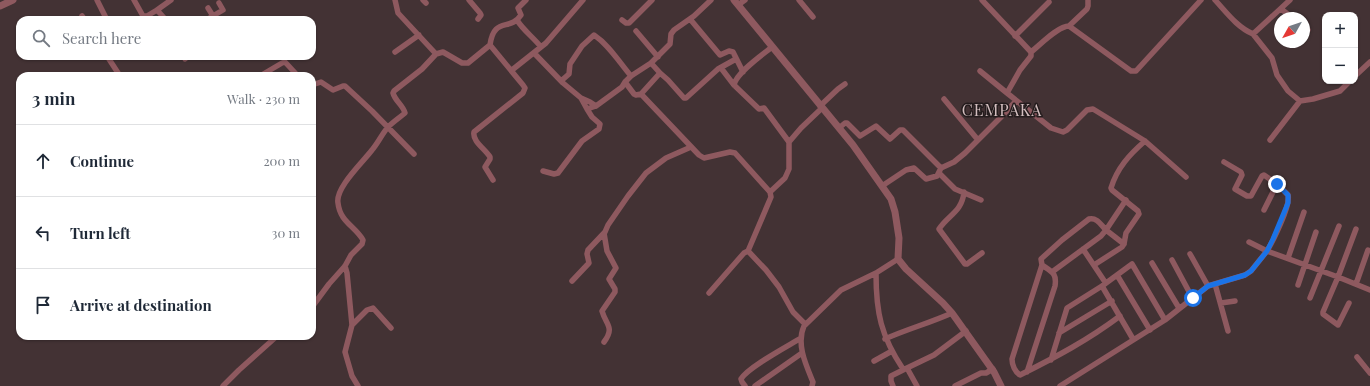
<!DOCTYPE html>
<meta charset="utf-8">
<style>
:root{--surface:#fff;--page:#f6f6f7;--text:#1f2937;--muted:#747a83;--line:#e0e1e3}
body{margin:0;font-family:"Playfair Display",serif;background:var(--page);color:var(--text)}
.controls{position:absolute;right:12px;top:12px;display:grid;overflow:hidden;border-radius:8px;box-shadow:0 1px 3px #0004}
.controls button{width:36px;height:36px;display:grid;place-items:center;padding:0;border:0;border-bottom:1px solid var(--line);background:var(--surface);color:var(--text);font:20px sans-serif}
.compass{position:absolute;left:1274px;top:12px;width:36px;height:36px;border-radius:50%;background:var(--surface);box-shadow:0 1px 3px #0004;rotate:230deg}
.stop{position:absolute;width:12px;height:12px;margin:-9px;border:3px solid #1a73e8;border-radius:50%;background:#fff}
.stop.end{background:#1a73e8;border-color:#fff;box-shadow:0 1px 4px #0008}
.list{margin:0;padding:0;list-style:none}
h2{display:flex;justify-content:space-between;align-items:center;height:52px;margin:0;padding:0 16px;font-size:17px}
h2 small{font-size:13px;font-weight:400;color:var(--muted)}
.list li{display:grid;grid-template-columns:26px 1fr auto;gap:12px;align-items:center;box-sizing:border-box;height:72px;padding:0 16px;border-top:1px solid var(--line)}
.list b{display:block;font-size:15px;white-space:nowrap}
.list em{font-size:13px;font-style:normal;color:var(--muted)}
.icon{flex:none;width:22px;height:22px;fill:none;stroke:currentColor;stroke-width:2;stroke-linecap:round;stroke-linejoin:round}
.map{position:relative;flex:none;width:1370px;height:386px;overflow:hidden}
.search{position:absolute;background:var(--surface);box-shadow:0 1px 3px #0004;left:16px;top:16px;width:300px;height:44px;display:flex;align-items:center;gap:10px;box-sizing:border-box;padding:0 14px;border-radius:12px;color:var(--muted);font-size:15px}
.panel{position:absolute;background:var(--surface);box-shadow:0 1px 3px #0004;left:16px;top:72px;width:300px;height:268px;border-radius:12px}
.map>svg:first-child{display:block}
</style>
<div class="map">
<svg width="1370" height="386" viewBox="0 0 1370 386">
<rect width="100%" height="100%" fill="#433234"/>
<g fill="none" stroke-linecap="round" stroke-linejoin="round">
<path stroke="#8e595f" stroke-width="5.5" d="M 97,0 L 107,20
M 134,0 L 143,16 L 147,16 L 157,10 L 166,20
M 423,0 L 426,3
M 469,0 L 480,13 L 481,15 L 478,19
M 799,0 L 813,17
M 982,0 L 1031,52
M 1215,0 C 1227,13 1237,27 1253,34 L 1290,0
M 738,5 L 745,0
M 208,8 L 213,16
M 1281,9 L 1293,18
M 157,10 L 171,0
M 82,16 L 85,20
M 690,19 L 720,55 L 729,51 L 733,52 L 743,72
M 206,20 L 223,10 L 219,3
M 517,20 C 523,30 533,37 541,47
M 622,20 L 626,23 L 629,23 L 652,0
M 1069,26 L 1087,9 L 1088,6 L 1088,0
M 1304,27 L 1308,30
M 636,31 L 658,57
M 1253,34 L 1272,58 L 1277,75 L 1288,91 L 1300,101 L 1313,99 L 1340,91 L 1350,81
M 1015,36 L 1049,2
M 490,45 C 494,16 510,32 521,15 L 518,8 L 526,0
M 772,47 C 762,55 736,73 734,85 L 759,109 L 764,108 L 789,142
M 395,52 L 419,35
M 534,53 L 563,83 L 581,98 L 587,109
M 436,54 L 443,52 L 462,63 L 468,63 L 490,45 L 523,85 L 525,88 L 523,93 L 474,132 C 472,141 485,149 490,157 L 490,159 L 485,167 L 493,180
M 107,56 L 120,76
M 184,56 L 185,59
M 651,63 L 670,44 L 671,34 L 674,30 L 694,16 L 711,0
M 721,68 L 734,85
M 512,70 L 546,43 L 583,0
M 980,71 L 1007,93
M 260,76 L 282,63 L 285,62 L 298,76
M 1355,76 L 1370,62
M 561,81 L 569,74 L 570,64 L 582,46 L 594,35 C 609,45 619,62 631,76
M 625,82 L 631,76 L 651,63 L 660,73
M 312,85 L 321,82 L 333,90 L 343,86 L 345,86 L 372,111 L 414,154
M 641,94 L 660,73 L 668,80 L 684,98 L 686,98 L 718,69 L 736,59
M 581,98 L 590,102 L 596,106
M 944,99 L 978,140
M 820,106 L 838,89 L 845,84
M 839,128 L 845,123 L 847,123 L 860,136 L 876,126 L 890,139 L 900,130 L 903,130 L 941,168
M 1270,140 L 1300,101
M 1224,162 L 1241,172 L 1242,175 L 1235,189 L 1247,196 L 1251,196 L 1262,176 L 1264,175 L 1277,184 L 1288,195 C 1291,205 1273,241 1267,251 L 1249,242
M 543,171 L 554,174 L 558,173 L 582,141 L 599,129 L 600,124 L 592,117 L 587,109 L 596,106 L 622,87 L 625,82 L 634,94 L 636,95 L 641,94 L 699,155 L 704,158 L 730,152 L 735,153 L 770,192 L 771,197 L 748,251 L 766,270 L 779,287 L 793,312 L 805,324
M 939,173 L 955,189 L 981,200
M 1186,177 L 1145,141 L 1093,109 L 1087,110 L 1067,130 L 1063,132 L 1051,128 L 1007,93 L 1020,70 L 1031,56 L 1031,52 C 1040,45 1058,26 1069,26 L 1131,71 L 1136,71 L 1201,0
M 882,186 L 906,170 L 914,168 L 926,179 L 937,176 L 941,168 L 954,162 L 965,153 L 1000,118 L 1016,101
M 770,192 L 785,178 L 789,169 L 789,142 L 801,128 L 822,108
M 964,192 C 962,212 948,215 939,229 L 965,264 L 967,264 L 982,253
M 1264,210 L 1277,184
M 604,233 L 607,251 L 616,268 L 609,279 L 615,289 L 615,292 L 602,311 C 606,325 615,327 604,342
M 1124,244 L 1106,230 L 1126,200
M 1083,249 L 1105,282
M 1190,254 L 1208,286
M 1288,258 L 1304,212
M 898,259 L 876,273 C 876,313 881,336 903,369
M 1172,260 L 1193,299
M 1152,263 L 1179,308
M 1042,265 L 1012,359 C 1012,365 1015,372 1020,375 C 1056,357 1088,340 1120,316
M 1094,265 L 1122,247 L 1124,244 L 1126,233 L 1139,214 L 1138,211 L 1112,190 L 1111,188 C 1117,168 1130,154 1145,141
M 345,266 L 347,273 L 352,325 L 345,352 L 352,376 L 358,386
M 1117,275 L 1150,330
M 572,281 L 589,263 L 587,254 L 588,250 L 605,232 L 608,225 L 628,196 L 646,173 L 666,158 L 691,147
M 1215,284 L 1228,331
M 1356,284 L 1368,250
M 1298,285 L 1316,232
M 1102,286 L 1133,339
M 709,293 L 744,253 L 748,251
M 1310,298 L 1339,226
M 1221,303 L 1235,301
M 1349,303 L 1338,325 L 1323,314 L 1323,312 L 1338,277 L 1356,229
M 312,307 L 329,284 L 345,266 L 351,255 L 362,244 L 363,240 C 355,226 340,222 338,203 C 335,188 363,162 372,150 C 378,143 382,134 388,127 C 393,122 399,118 405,113 C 403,105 395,101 393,93 L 394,91 L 422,69 L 436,54 L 398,13 L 395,0
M 352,325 L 367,310 L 373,308 L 391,328
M 1059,333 L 1112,301
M 885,339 C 907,329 930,323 952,313
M 1357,357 L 1370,373
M 1051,360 L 1067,308 L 1102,286 L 1132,264 L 1165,320
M 874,361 L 892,351
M 907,368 L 934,355 L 966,331
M 1027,372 L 1055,286 C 1057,273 1052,272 1042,265 L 1041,259 L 1062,240 L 1089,219 C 1097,217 1101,225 1106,230 L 1101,236 L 1052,272
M 223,386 L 239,370 L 277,336
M 745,386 L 742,382 L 741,379 C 748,367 788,346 801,338
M 755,386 L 802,353
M 812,386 L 813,382 C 806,365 796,344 804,326 L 841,290 L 876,273
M 893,386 L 891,381 L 891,376 L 907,368 L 917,386
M 955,386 L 981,373 L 986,373 L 993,369
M 1060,386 L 1165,320 L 1208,286 L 1245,275 L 1251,271 L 1267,251 L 1338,277 L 1370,290"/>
<path stroke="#8e595f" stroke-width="7" d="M 734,0 L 853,145 L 891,199 L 895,212 L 899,238 L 898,259 L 906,269 L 943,303 L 952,313 L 994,372 L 1001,386
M 0,6 L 13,0"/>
</g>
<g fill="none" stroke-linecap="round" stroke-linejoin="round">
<path stroke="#1a73e8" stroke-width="5" d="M 1193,298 L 1208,286 L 1245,275 L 1251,271 L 1267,251 L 1273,239 L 1288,203 L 1288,195 L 1277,184"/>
</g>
<g text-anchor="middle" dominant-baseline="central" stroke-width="3" stroke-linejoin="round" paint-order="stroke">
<g font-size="16" letter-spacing="1" fill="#d3bebf" stroke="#241c1d">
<text x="1002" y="109">CEMPAKA</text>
</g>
</g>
</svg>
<div class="controls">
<button>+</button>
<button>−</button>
</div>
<svg class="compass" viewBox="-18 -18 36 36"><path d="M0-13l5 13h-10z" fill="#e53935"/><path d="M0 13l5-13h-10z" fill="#747a83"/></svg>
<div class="stop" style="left:1193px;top:298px"></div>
<div class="stop end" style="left:1277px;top:184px"></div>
<div class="search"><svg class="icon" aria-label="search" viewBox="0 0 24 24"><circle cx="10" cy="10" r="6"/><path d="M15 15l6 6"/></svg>Search here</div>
<section class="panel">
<h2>3 min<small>Walk · 230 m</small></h2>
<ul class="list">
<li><svg class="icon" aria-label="ahead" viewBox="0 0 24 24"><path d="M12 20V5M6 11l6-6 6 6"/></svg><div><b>Continue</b></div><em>200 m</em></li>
<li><svg class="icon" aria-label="left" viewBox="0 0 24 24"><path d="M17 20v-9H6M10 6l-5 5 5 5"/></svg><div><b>Turn left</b></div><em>30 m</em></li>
<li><svg class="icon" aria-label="arrive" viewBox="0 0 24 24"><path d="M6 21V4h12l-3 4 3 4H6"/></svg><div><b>Arrive at destination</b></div></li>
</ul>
</section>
</div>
